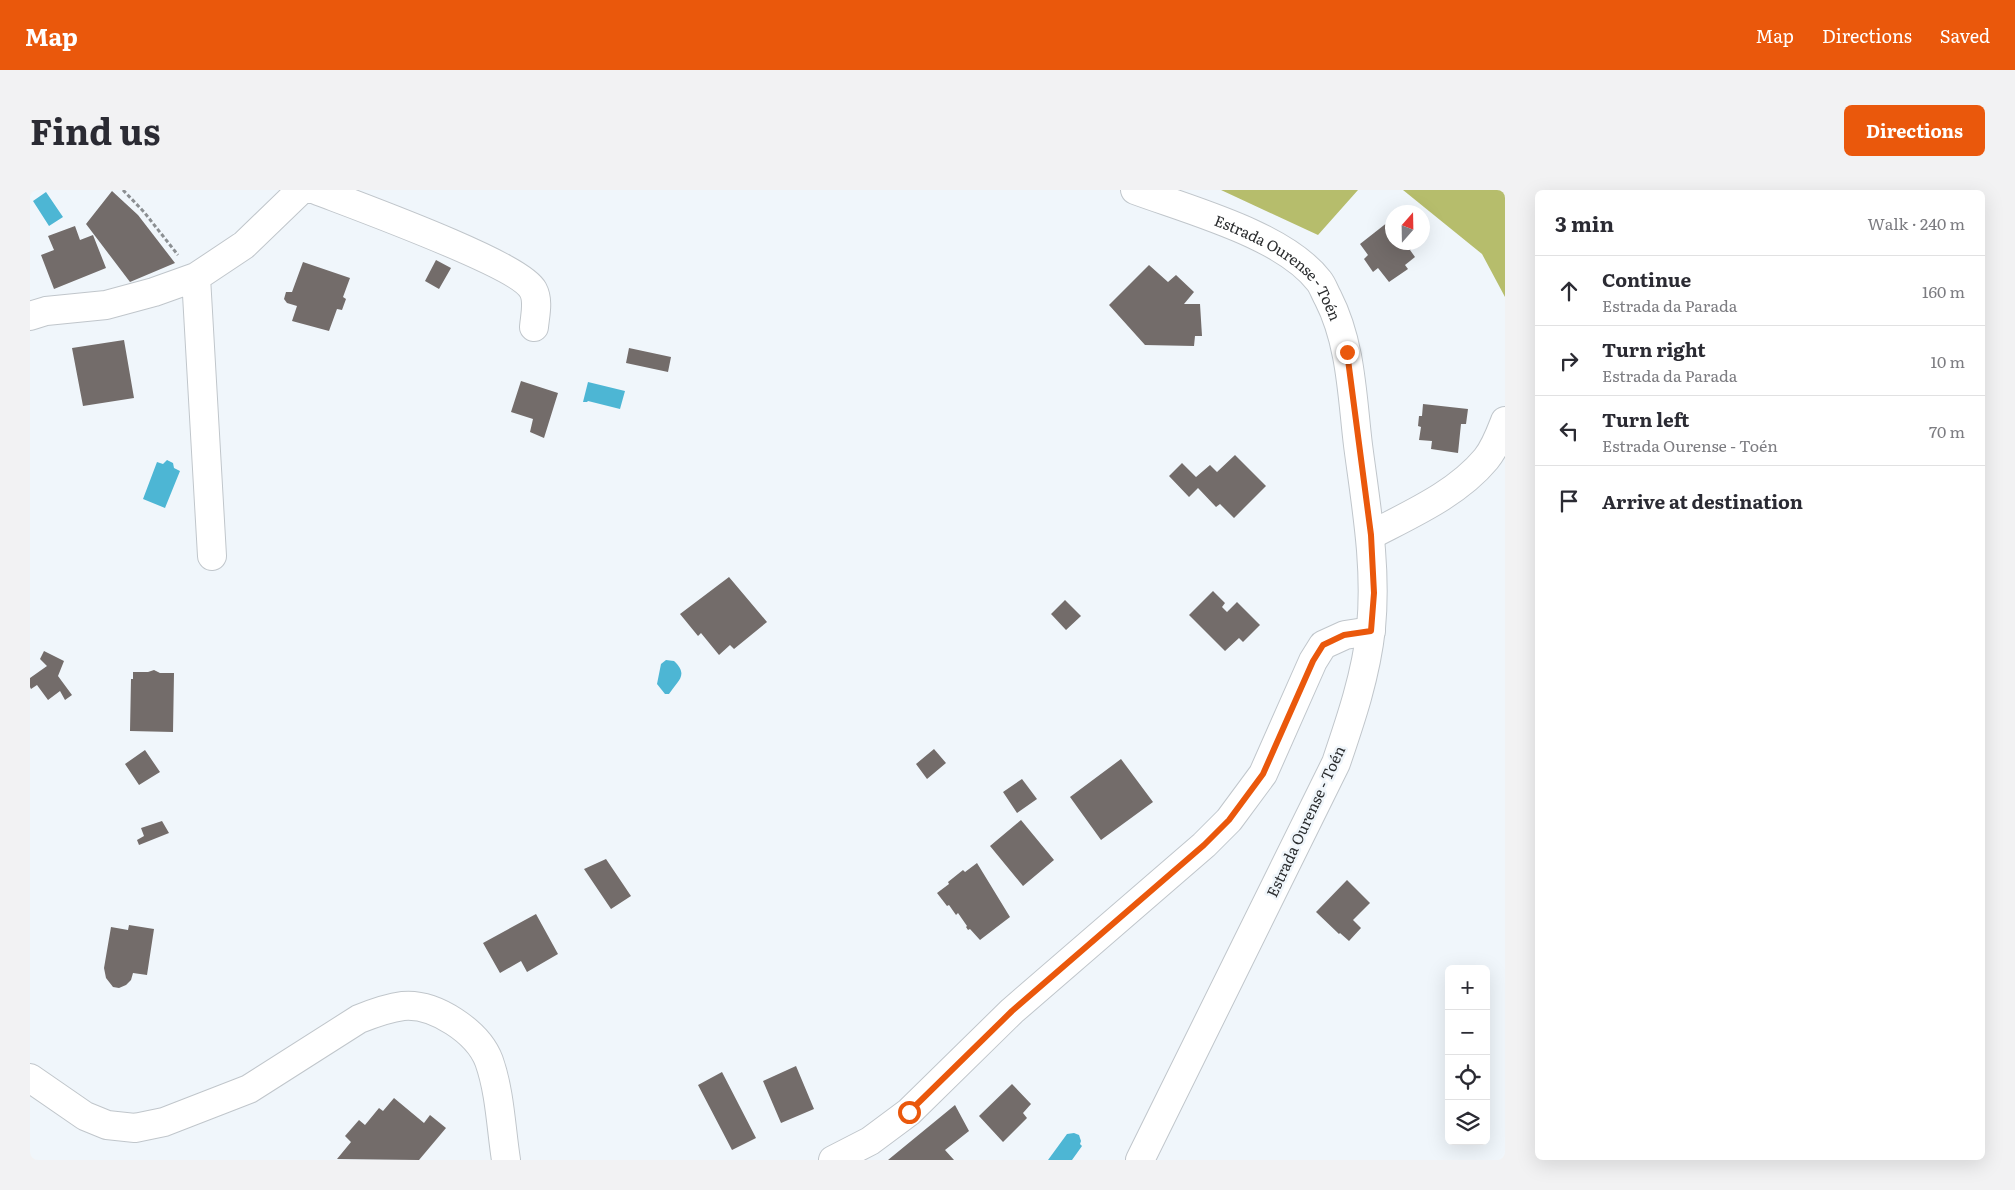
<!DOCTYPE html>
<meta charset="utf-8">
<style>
:root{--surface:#fff;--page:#f2f2f3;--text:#2b2b33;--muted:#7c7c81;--line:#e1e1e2;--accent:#ea580c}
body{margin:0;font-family:Literata,serif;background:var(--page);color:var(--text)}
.controls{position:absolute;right:15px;bottom:15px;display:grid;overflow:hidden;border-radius:8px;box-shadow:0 5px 20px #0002}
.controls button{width:45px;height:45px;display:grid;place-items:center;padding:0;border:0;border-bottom:1px solid var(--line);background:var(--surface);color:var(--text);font:25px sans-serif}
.compass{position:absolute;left:1355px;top:15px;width:45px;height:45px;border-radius:50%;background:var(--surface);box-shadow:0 5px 20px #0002;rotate:20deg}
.stop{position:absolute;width:15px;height:15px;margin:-11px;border:4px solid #ea580c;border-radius:50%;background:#fff}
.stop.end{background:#ea580c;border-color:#fff;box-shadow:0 1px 5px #0008}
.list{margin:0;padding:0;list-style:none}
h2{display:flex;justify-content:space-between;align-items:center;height:65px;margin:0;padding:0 20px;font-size:21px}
h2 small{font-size:16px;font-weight:400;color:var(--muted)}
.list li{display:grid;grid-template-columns:32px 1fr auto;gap:15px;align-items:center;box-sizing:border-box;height:70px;padding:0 20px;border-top:1px solid var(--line)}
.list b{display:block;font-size:19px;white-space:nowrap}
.list p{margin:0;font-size:16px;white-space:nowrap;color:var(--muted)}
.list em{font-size:16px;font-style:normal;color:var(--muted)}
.icon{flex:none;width:28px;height:28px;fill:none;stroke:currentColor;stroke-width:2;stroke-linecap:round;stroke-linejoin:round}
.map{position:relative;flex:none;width:1475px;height:970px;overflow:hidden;border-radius:8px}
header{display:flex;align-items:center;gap:30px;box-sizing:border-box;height:70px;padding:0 25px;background:var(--accent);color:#fff}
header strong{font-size:24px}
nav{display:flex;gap:28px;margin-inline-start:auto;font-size:18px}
.intro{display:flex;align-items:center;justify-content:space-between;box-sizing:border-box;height:120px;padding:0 30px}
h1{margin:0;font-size:35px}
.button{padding:12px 22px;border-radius:8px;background:var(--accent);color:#fff;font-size:18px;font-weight:700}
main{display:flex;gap:30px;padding:0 30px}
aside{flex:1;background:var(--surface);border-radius:8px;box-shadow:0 5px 20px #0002}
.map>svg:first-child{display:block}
</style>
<header>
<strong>Map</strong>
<nav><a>Map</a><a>Directions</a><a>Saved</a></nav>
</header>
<div class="intro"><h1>Find us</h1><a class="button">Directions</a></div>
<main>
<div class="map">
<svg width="1475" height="970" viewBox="0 0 1475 970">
<rect width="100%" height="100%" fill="#f0f6fb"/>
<path fill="#b6bd6c" d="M 1191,0 L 1328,0 L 1288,45 Z
M 1373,0 L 1475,0 L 1475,107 L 1452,64 Z"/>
<path fill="#4db6d4" d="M 16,2 L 33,27 L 19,36 L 3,11 Z
M 558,192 L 595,201 L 590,219 L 558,211 L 557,212 L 553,212 Z
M 137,270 L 143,273 L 144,278 L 150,281 L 135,318 L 113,309 L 127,272 L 133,274 Z
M 636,470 L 644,471 C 659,485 648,490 639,504 L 635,504 L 627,494 L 631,474 Z
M 1044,943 L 1049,945 L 1051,951 L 1050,954 L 1052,956 L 1042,970 L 1018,970 L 1037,944 Z"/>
<path fill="#736c6a" d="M 82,1 L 108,25 L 145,73 L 100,92 L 56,34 Z
M 1358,32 L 1362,37 L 1362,52 L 1380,52 L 1384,57 L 1380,60 L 1385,67 L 1375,75 L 1378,79 L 1359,92 L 1348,78 L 1343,82 L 1334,69 L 1338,65 L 1330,54 Z
M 45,36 L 50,50 L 63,45 L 76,78 L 24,99 L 11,65 L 24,60 L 18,46 Z
M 406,70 L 421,78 L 409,99 L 395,91 Z
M 273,72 L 320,88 L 313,107 L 316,109 L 312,120 L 307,119 L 299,141 L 262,131 L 267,116 L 257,113 L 254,109 L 256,102 L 262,102 Z
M 1119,75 L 1138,92 L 1146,85 L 1164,102 L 1154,114 L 1170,114 L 1172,146 L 1165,146 L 1164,156 L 1115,155 L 1079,115 Z
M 94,150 L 104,208 L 53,216 L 42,158 Z
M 599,158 L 641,167 L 638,182 L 596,173 Z
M 491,191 L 528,203 L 514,248 L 500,242 L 503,229 L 481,222 Z
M 1393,214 L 1438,219 L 1436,234 L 1431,234 L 1428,263 L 1401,259 L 1402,251 L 1389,250 L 1391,237 L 1388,236 L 1389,226 L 1392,226 Z
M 1205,265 L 1236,296 L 1204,328 L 1190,314 L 1186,317 L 1168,298 L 1159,307 L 1139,286 L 1152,273 L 1166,287 L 1180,275 L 1187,282 Z
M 699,387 L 737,432 L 704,459 L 700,455 L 689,465 L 671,443 L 668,446 L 650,424 Z
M 1183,401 L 1195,413 L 1192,417 L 1197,422 L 1207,412 L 1230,435 L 1213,452 L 1209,448 L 1195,461 L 1159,425 Z
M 1035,410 L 1051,426 L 1036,440 L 1021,424 Z
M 14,461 L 34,471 L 28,486 L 42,505 L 35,510 L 30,501 L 18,510 L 7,495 L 1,499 L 0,497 L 0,488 L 17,476 L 10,469 Z
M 124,480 L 130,483 L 144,483 L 143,542 L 100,541 L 101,489 L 103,489 L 103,482 L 118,482 Z
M 904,559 L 916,573 L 897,589 L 886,574 Z
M 115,560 L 130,582 L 109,595 L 95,574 Z
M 1091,569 L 1123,612 L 1071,650 L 1040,607 Z
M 992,589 L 1007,609 L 987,623 L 973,602 Z
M 991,630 L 1024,670 L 993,696 L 960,656 Z
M 132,631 L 139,643 L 109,655 L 107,650 L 114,646 L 111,638 Z
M 576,669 L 601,706 L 581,719 L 554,679 Z
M 947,673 L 980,727 L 950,750 L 940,739 L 938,740 L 936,737 L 937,736 L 928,723 L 926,725 L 919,715 L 917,716 L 907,703 L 919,694 L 918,692 L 933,680 L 935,682 Z
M 1317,690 L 1340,713 L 1323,730 L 1331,738 L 1319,751 L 1310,743 L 1309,744 L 1286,722 Z
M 506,724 L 528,764 L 497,782 L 491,771 L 470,783 L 453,753 Z
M 99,735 L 124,739 L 117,785 L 103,783 L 101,790 L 96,795 L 89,798 L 83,797 L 76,788 L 74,778 L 81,737 L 98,740 Z
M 766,876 L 784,919 L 751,933 L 733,891 Z
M 692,882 L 726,948 L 702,960 L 668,895 Z
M 982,894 L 1001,914 L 993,923 L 997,928 L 973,952 L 949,926 Z
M 364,908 L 394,933 L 400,925 L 416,938 L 389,970 L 307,969 L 321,952 L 315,946 L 329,930 L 335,935 L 349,918 L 353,921 Z
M 925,915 L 939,941 L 915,960 L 924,970 L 858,970 Z"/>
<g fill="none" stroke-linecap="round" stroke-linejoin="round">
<defs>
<path id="minor" d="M 286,0 C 322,14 489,74 503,100 C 509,111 505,125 504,137
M 166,87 L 182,366
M 0,126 L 16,121 L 76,115 L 124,102 L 166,87 L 214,55 L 271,0
M 1341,345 C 1381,324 1427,304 1456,269 C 1465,258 1470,244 1475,231
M 0,888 L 55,926 L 77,935 L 105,938 L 134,932 L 219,899 L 329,829 C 344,823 357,818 373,816 C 405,813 448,842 459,871 C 470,902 471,938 476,970"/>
<g id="tertiary">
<path id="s1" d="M 1105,0 C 1159,20 1254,45 1289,91 C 1293,96 1295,103 1298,108 C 1321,153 1322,205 1328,255 C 1336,316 1347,376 1341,438 C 1336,485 1321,529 1306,573 L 1110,970"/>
<path d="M 803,970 L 840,951 L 879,922 L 982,821 L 1174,655 L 1199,630 L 1233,584 L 1283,471 L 1293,455 L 1315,445 L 1341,441"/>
</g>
</defs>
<use href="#minor" stroke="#c0c6cb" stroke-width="30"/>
<use href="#tertiary" stroke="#c0c6cb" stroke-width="30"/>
<path stroke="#8b8f92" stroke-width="3" stroke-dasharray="4 2.5" stroke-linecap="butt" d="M 93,0 L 114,22 L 148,65"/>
<use href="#minor" stroke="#fff" stroke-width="28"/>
<use href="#tertiary" stroke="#fff" stroke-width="28"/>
</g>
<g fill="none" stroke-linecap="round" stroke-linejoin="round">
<path stroke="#ea580c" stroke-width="6" d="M 879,922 L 982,821 L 1174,655 L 1199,630 L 1233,584 L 1283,471 L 1293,455 L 1314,445 L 1341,441 L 1344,403 L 1341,345 L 1317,162"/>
</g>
<g text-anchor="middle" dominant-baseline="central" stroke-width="5" stroke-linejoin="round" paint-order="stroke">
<g font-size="15" fill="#2b2d2f" stroke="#f0f6fb">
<text stroke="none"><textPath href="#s1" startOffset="168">Estrada Ourense - Toén</textPath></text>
<text transform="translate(1275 631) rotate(-65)">Estrada Ourense - Toén</text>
</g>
</g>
</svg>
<div class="controls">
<button>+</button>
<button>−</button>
<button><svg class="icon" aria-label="locate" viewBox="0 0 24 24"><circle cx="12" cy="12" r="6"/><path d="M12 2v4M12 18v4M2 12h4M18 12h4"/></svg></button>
<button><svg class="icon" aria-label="layers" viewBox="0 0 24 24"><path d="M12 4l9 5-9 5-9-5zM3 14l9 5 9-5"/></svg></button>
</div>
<svg class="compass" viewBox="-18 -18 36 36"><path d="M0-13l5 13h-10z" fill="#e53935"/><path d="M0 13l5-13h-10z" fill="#7c7c81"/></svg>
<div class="stop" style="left:879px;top:922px"></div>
<div class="stop end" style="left:1317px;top:162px"></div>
</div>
<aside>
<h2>3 min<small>Walk · 240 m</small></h2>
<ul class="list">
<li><svg class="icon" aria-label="ahead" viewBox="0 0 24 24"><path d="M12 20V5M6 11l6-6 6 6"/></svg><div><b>Continue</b><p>Estrada da Parada</p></div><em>160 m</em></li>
<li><svg class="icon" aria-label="right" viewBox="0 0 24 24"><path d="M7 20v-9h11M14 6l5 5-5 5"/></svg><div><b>Turn right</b><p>Estrada da Parada</p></div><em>10 m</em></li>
<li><svg class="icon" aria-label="left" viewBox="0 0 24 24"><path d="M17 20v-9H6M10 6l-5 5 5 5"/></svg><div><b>Turn left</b><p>Estrada Ourense - Toén</p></div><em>70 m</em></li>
<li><svg class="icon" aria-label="arrive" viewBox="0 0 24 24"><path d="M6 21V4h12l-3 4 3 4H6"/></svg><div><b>Arrive at destination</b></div></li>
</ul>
</aside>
</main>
